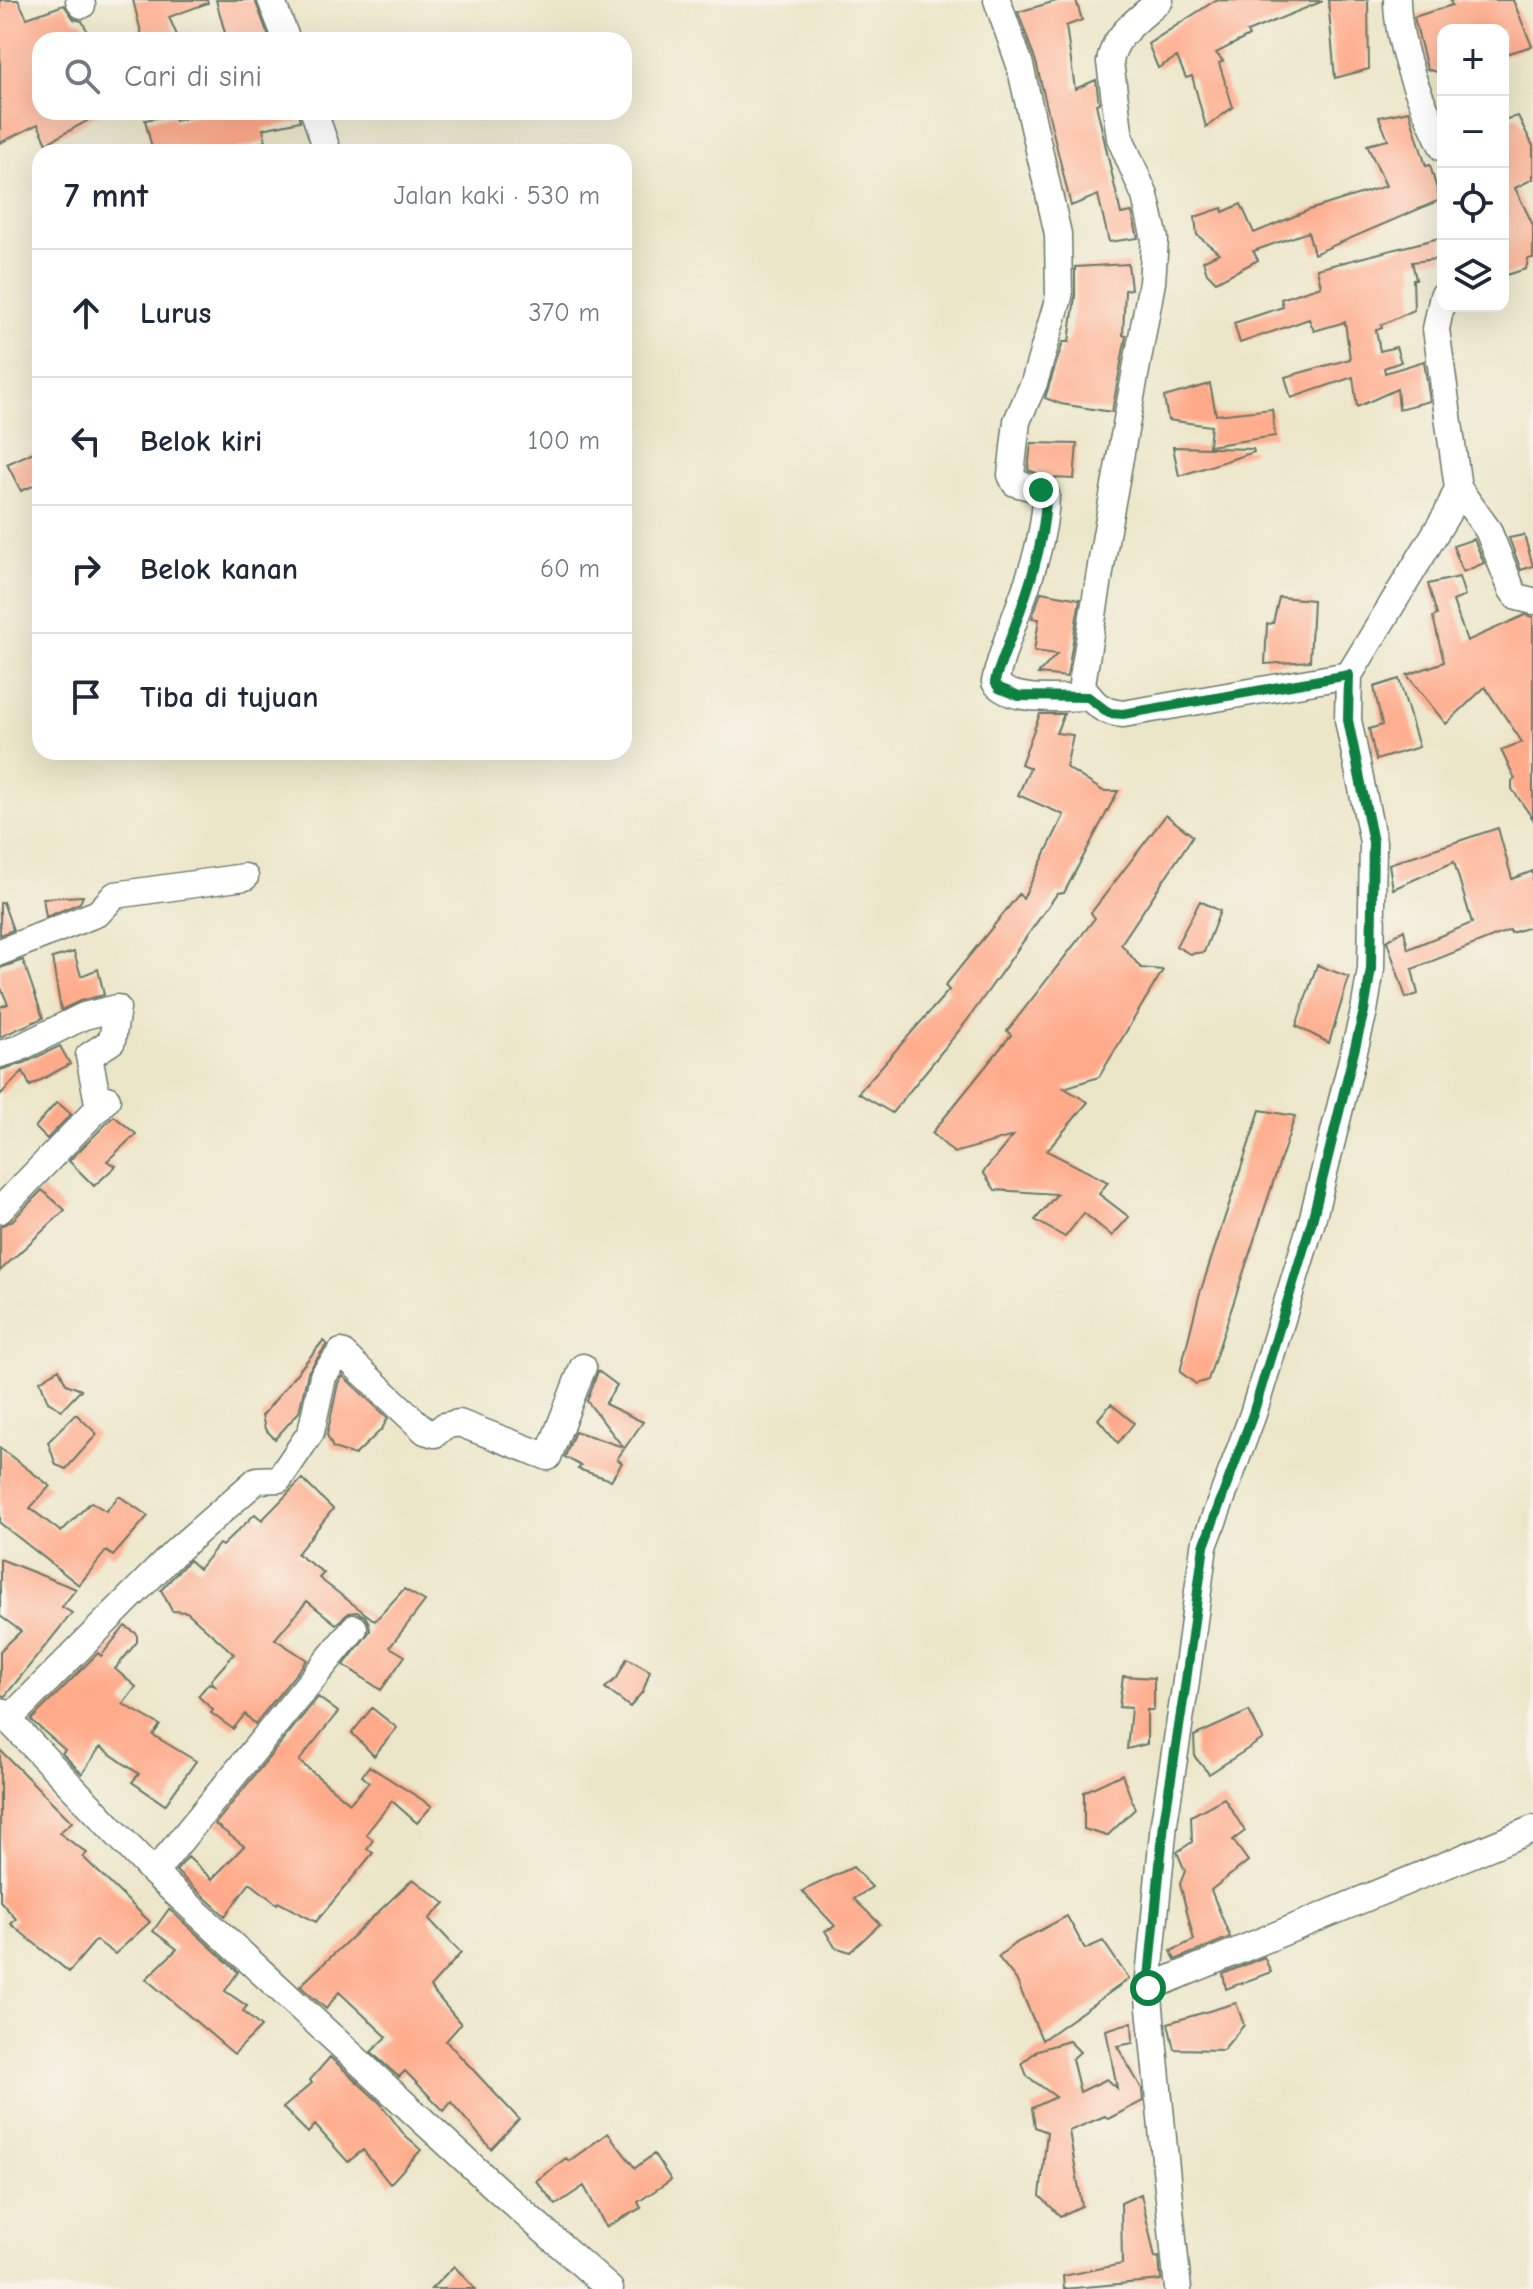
<!DOCTYPE html>
<html lang="id">
<meta charset="utf-8">
<style>
:root{--surface:#fff;--page:#f2f2f3;--text:#1f2937;--muted:#747a83;--line:#e0e1e3}
body{margin:0;font-family:"Comic Neue",sans-serif;background:var(--page);color:var(--text)}
.controls{position:absolute;right:24px;top:24px;display:grid;overflow:hidden;border-radius:16px;box-shadow:0 8px 32px #0002}
.controls button{width:72px;height:72px;display:grid;place-items:center;padding:0;border:0;border-bottom:2px solid var(--line);background:var(--surface);color:var(--text);font:40px sans-serif}
.stop{position:absolute;width:24px;height:24px;margin:-18px;border:6px solid #0b8043;border-radius:50%;background:#fff}
.stop.end{background:#0b8043;border-color:#fff;box-shadow:0 2px 8px #0008}
.list{margin:0;padding:0;list-style:none}
h2{display:flex;justify-content:space-between;align-items:center;height:104px;margin:0;padding:0 32px;font-size:34px}
h2 small{font-size:26px;font-weight:400;color:var(--muted)}
.list li{display:grid;grid-template-columns:52px 1fr auto;gap:24px;align-items:center;box-sizing:border-box;height:128px;padding:0 32px;border-top:2px solid var(--line)}
.list b{display:block;font-size:30px;white-space:nowrap}
.list em{font-size:26px;font-style:normal;color:var(--muted)}
.icon{flex:none;width:44px;height:44px;fill:none;stroke:currentColor;stroke-width:2;stroke-linecap:round;stroke-linejoin:round}
.map{position:relative;flex:none;width:1533px;height:2289px;overflow:hidden}
.search{position:absolute;background:var(--surface);box-shadow:0 8px 32px #0002;left:32px;top:32px;width:600px;height:88px;display:flex;align-items:center;gap:20px;box-sizing:border-box;padding:0 28px;border-radius:24px;color:var(--muted);font-size:30px}
.panel{position:absolute;background:var(--surface);box-shadow:0 8px 32px #0002;left:32px;top:144px;width:600px;height:616px;border-radius:24px}
.map>svg:first-child{display:block}
</style>
<div class="map">
<svg width="1533" height="2289" viewBox="0 0 1533 2289">
<rect width="100%" height="100%" fill="#f7f3e8"/>
<filter id="ink" filterUnits="userSpaceOnUse"><feTurbulence type="fractalNoise" baseFrequency=".0125" numOctaves="2"/><feDisplacementMap in="SourceGraphic" scale="16" xChannelSelector="R" yChannelSelector="G"/><feConvolveMatrix kernelMatrix="1 2 1 2 8 2 1 2 1" color-interpolation-filters="sRGB"/></filter>
<filter id="wash" filterUnits="userSpaceOnUse"><feTurbulence type="fractalNoise" baseFrequency=".006" numOctaves="4" result="noise"/><feDisplacementMap in="SourceGraphic" scale="32" xChannelSelector="R" yChannelSelector="G"/><feGaussianBlur stdDeviation="1.8" result="paint"/><feColorMatrix in="noise" values="0 0 0 0 0 0 0 0 0 0 0 0 0 0 0 0 0 1.4 0 .05"/><feComposite in="paint" operator="in"/></filter>
<g filter="url(#wash)">
<rect width="100%" height="100%" fill="#ece6c9"/>
<g id="blocks">
<path fill="#ffab8b" d="M 0,0 L 18,0 L 27,18 L 64,5 L 74,19 L 82,21 L 92,40 L 40,40 L 40,112 L 103,112 L 47,143 L 38,124 L 0,143 Z
M 133,0 L 207,0 L 208,3 L 169,17 L 179,40 L 143,40 Z
M 216,0 L 255,0 L 270,40 L 227,40 Z
M 1060,0 L 1076,0 L 1082,20 L 1066,26 L 1075,89 L 1096,80 L 1099,103 L 1096,104 L 1121,214 L 1132,212 L 1138,238 L 1109,242 L 1098,195 L 1071,206 L 1036,62 L 1018,12 Z
M 1216,0 L 1323,1 L 1247,32 L 1249,36 L 1216,53 L 1223,61 L 1219,63 L 1233,107 L 1206,127 L 1192,76 L 1186,78 L 1177,57 L 1158,68 L 1148,44 Z
M 1328,0 L 1368,0 L 1369,69 L 1335,78 Z
M 1450,0 L 1513,0 L 1532,46 L 1503,55 L 1503,30 L 1443,30 L 1443,74 L 1427,69 L 1414,17 L 1452,5 Z
M 1409,111 L 1426,166 L 1430,165 L 1440,200 L 1314,254 L 1308,232 L 1253,251 L 1258,260 L 1216,282 L 1207,273 L 1203,261 L 1219,253 L 1197,235 L 1195,217 L 1222,208 L 1223,212 L 1241,204 L 1254,233 L 1309,210 L 1386,186 L 1367,145 L 1388,140 L 1379,117 Z
M 208,112 L 298,112 L 300,121 L 263,129 L 266,141 L 227,152 L 153,152 L 145,120 L 173,115 L 175,121 Z
M 1518,116 L 1533,146 L 1533,179 L 1515,188 L 1533,225 L 1533,258 L 1528,259 L 1526,269 L 1503,276 L 1503,120 Z
M 1443,237 L 1443,258 L 1412,262 L 1416,279 L 1413,279 L 1414,310 L 1381,325 L 1382,328 L 1376,330 L 1380,351 L 1396,347 L 1401,362 L 1384,368 L 1385,373 L 1424,361 L 1430,401 L 1399,409 L 1397,389 L 1357,407 L 1353,377 L 1291,398 L 1285,377 L 1350,359 L 1345,322 L 1314,331 L 1309,319 L 1240,343 L 1234,323 L 1283,307 L 1281,299 L 1321,286 L 1317,269 Z
M 1128,264 L 1131,289 L 1125,290 L 1123,335 L 1126,336 L 1112,412 L 1061,404 L 1045,398 L 1063,342 L 1069,342 L 1075,297 L 1075,267 Z
M 1210,384 L 1216,415 L 1272,409 L 1275,436 L 1209,446 L 1211,426 L 1168,420 L 1164,397 Z
M 1031,443 L 1077,444 L 1074,479 L 1052,478 L 1028,470 Z
M 1173,447 L 1253,449 L 1254,452 L 1179,476 Z
M 40,449 L 40,483 L 21,491 L 7,464 Z
M 1524,535 L 1533,566 L 1521,570 L 1509,538 Z
M 1474,539 L 1484,563 L 1463,572 L 1453,546 Z
M 1459,577 L 1465,596 L 1453,601 L 1467,641 L 1525,615 L 1533,617 L 1533,819 L 1512,789 L 1512,781 L 1515,779 L 1501,750 L 1522,742 L 1485,687 L 1446,724 L 1407,675 L 1444,662 L 1433,617 L 1437,615 L 1428,584 Z
M 1041,592 L 1080,599 L 1067,677 L 1038,674 L 1057,654 L 1034,651 L 1039,619 L 1032,618 Z
M 1279,597 L 1313,600 L 1310,661 L 1265,664 L 1267,624 L 1273,623 Z
M 1399,679 L 1419,747 L 1376,760 L 1369,729 L 1382,725 L 1374,687 Z
M 1040,714 L 1064,714 L 1056,733 L 1073,735 L 1066,767 L 1103,791 L 1118,791 L 1064,893 L 1057,894 L 966,1022 L 892,1113 L 858,1093 L 949,990 L 945,986 L 1019,894 L 1023,899 L 1064,815 L 1018,795 L 1030,768 L 1021,764 Z
M 1166,815 L 1193,836 L 1121,944 L 1141,968 L 1163,970 L 1099,1077 L 1064,1088 L 1088,1102 L 1047,1151 L 1108,1182 L 1099,1194 L 1129,1217 L 1112,1236 L 1084,1213 L 1065,1237 L 1035,1220 L 1057,1194 L 995,1190 L 983,1172 L 1013,1136 L 954,1153 L 932,1133 L 1011,1035 L 1007,1031 L 1095,918 L 1091,913 Z
M 1498,828 L 1512,879 L 1533,871 L 1533,926 L 1511,933 L 1510,930 L 1412,969 L 1418,994 L 1406,998 L 1387,941 L 1404,930 L 1408,949 L 1472,923 L 1454,862 L 1393,889 L 1389,864 Z
M 83,896 L 80,903 L 46,917 L 43,898 Z
M 1200,901 L 1220,911 L 1204,952 L 1190,954 L 1176,946 Z
M 3,902 L 13,930 L 0,935 L 0,903 Z
M 74,952 L 81,976 L 98,969 L 104,995 L 80,1001 L 61,1010 L 52,958 Z
M 23,960 L 43,1018 L 0,1037 L 0,1007 L 8,1004 L 0,986 L 0,968 Z
M 1317,965 L 1349,977 L 1329,1043 L 1296,1026 Z
M 60,1046 L 70,1064 L 30,1086 L 23,1071 L 0,1095 L 0,1070 L 24,1063 Z
M 57,1102 L 71,1114 L 47,1139 L 35,1127 Z
M 1260,1110 L 1295,1116 L 1208,1380 L 1196,1384 L 1180,1372 L 1199,1296 Z
M 114,1116 L 136,1134 L 107,1161 L 116,1166 L 94,1186 L 69,1161 Z
M 42,1190 L 65,1210 L 0,1271 L 0,1226 L 12,1221 Z
M 323,1341 L 327,1344 L 308,1372 L 299,1412 L 275,1439 L 265,1429 L 262,1416 Z
M 59,1369 L 66,1384 L 81,1390 L 62,1410 L 48,1402 L 40,1381 Z
M 598,1371 L 617,1385 L 605,1404 L 643,1422 L 617,1459 L 622,1463 L 611,1480 L 578,1469 L 581,1466 L 565,1457 L 575,1431 L 623,1447 L 587,1401 Z
M 343,1376 L 388,1418 L 382,1429 L 355,1455 L 333,1448 L 327,1435 L 338,1383 Z
M 1111,1404 L 1134,1423 L 1118,1443 L 1098,1419 Z
M 76,1414 L 97,1434 L 66,1469 L 56,1465 L 48,1442 Z
M 0,1448 L 50,1486 L 30,1508 L 61,1532 L 91,1502 L 106,1511 L 119,1496 L 148,1516 L 113,1556 L 106,1551 L 79,1585 L 0,1523 Z
M 302,1479 L 333,1509 L 297,1554 L 324,1573 L 319,1578 L 375,1621 L 404,1589 L 425,1601 L 390,1647 L 405,1656 L 381,1690 L 344,1665 L 370,1631 L 369,1623 L 365,1616 L 357,1612 L 349,1613 L 336,1624 L 307,1601 L 275,1639 L 307,1660 L 255,1724 L 245,1714 L 233,1729 L 211,1713 L 213,1710 L 198,1696 L 209,1683 L 215,1686 L 211,1680 L 234,1654 L 187,1612 L 172,1611 L 161,1590 L 189,1560 L 199,1569 L 219,1544 L 222,1546 L 255,1514 L 262,1520 Z
M 0,1559 L 76,1589 L 62,1607 L 72,1613 L 5,1696 L 0,1695 L 0,1651 L 21,1631 L 0,1616 Z
M 125,1626 L 137,1634 L 137,1642 L 115,1669 L 136,1687 L 123,1704 L 160,1725 L 153,1735 L 196,1761 L 165,1805 L 132,1782 L 139,1774 L 100,1747 L 82,1774 L 62,1753 L 65,1750 L 31,1720 L 98,1653 L 101,1656 Z
M 627,1658 L 650,1671 L 643,1691 L 630,1707 L 605,1688 L 617,1678 Z
M 1123,1676 L 1154,1678 L 1154,1710 L 1147,1710 L 1147,1744 L 1127,1749 L 1131,1708 L 1119,1707 Z
M 318,1697 L 338,1712 L 299,1761 L 350,1803 L 369,1782 L 362,1776 L 369,1766 L 432,1806 L 417,1823 L 392,1801 L 366,1834 L 373,1840 L 367,1849 L 373,1853 L 316,1922 L 278,1902 L 277,1904 L 250,1883 L 225,1916 L 176,1871 L 188,1857 L 212,1879 L 244,1846 L 215,1824 Z
M 372,1708 L 397,1728 L 374,1756 L 352,1733 Z
M 1249,1711 L 1263,1739 L 1209,1774 L 1195,1757 L 1194,1736 Z
M 0,1750 L 72,1822 L 59,1833 L 87,1853 L 83,1857 L 150,1922 L 115,1954 L 96,1940 L 69,1972 L 11,1924 L 16,1919 L 0,1901 Z
M 1122,1774 L 1135,1809 L 1107,1836 L 1084,1829 L 1084,1792 Z
M 1224,1798 L 1245,1831 L 1233,1840 L 1248,1861 L 1211,1890 L 1230,1937 L 1175,1960 L 1171,1951 L 1194,1940 L 1180,1884 L 1185,1871 L 1177,1852 L 1192,1842 L 1191,1816 Z
M 853,1867 L 872,1887 L 854,1899 L 880,1924 L 850,1952 L 835,1947 L 825,1931 L 835,1926 L 802,1891 Z
M 413,1879 L 445,1903 L 429,1919 L 461,1953 L 430,1987 L 461,2024 L 446,2041 L 519,2119 L 491,2149 L 451,2102 L 444,2111 L 405,2071 L 399,2077 L 371,2052 L 387,2037 L 339,1992 L 326,2009 L 300,1986 Z
M 169,1909 L 238,1972 L 225,1991 L 247,2006 L 243,2011 L 261,2027 L 234,2054 L 146,1979 L 177,1949 L 153,1931 Z
M 1067,1916 L 1085,1949 L 1103,1941 L 1129,1979 L 1042,2040 L 1016,1979 L 998,1957 L 1014,1944 Z
M 1264,1957 L 1271,1972 L 1226,1989 L 1223,1974 Z
M 1236,2003 L 1244,2025 L 1223,2050 L 1174,2049 L 1168,2023 Z
M 1132,2022 L 1133,2043 L 1117,2046 L 1142,2089 L 1143,2101 L 1108,2119 L 1105,2116 L 1069,2131 L 1082,2206 L 1060,2216 L 1040,2196 L 1047,2132 L 1035,2127 L 1032,2108 L 1056,2097 L 1027,2076 L 1022,2063 L 1038,2050 L 1069,2041 L 1080,2052 L 1072,2059 L 1080,2092 L 1107,2079 L 1117,2088 L 1106,2030 Z
M 330,2057 L 380,2103 L 406,2137 L 421,2150 L 390,2184 L 363,2150 L 348,2162 L 315,2125 L 308,2133 L 283,2108 L 312,2083 L 310,2080 Z
M 608,2133 L 635,2168 L 654,2154 L 671,2180 L 638,2202 L 641,2208 L 606,2227 L 584,2186 L 556,2205 L 536,2181 L 566,2158 L 569,2161 Z
M 1141,2194 L 1155,2258 L 1159,2257 L 1161,2280 L 1064,2289 L 1063,2276 L 1122,2264 L 1121,2203 Z
M 454,2266 L 475,2289 L 431,2289 Z"/>
</g>
</g>
<g filter="url(#ink)">
<use href="#blocks" fill-opacity="0" stroke="#677868" stroke-width="2"/>
<g fill="none" stroke-linecap="round" stroke-linejoin="round">
<defs>
<path id="minor" d="M 79,0 L 82,5
M 271,0 L 287,40
M 997,0 L 1020,65 L 1058,234 L 1059,297 L 1034,383 L 1017,421 L 1011,475 L 1015,483 L 1041,490 L 1046,495 C 1044,563 1009,619 995,682 C 1011,704 1063,697 1088,697
M 1160,0 C 1141,18 1113,35 1110,62 L 1120,138 L 1145,196 L 1155,239 L 1152,282 L 1106,535 L 1082,684 C 1091,703 1102,712 1123,714 L 1349,675
M 1397,0 C 1398,52 1421,101 1443,148
M 314,112 L 328,152
M 1458,488 L 1488,530 L 1512,590 L 1517,597 L 1533,601
M 0,952 L 98,913 L 115,895 L 245,877
M 0,1054 L 17,1049 L 84,1016 L 117,1008 L 112,1041 L 89,1056 L 99,1108
M 0,1210 L 107,1099
M 0,1711 L 154,1873 L 497,2189 L 610,2289
M 9,1719 L 177,1550 L 257,1480 L 279,1479 L 311,1432 L 323,1376 L 341,1352 L 425,1431 L 435,1434 L 444,1426 L 459,1423 L 548,1457 L 583,1367
M 154,1873 L 354,1628
M 1148,1988 L 1533,1829
M 1178,2289 L 1148,1988 L 1164,1823 L 1185,1688 L 1204,1546 L 1253,1414 L 1312,1221 L 1364,1011 L 1371,969 L 1373,842 L 1348,720 L 1349,675 L 1447,514 L 1458,488 L 1436,329 L 1443,296"/>
</defs>
<use href="#minor" stroke="#677868" stroke-width="29"/>
<use href="#minor" stroke="#fff" stroke-width="26"/>
</g>
</g>
<g fill="none" stroke-linecap="round" stroke-linejoin="round" filter="url(#ink)">
<path stroke="#0b8043" stroke-width="10" d="M 1041,490 L 1046,495 C 1045,556 1016,621 996,677 L 995,682 L 999,688 L 1019,696 L 1088,697 L 1109,713 L 1123,714 L 1349,675 L 1348,720 L 1373,842 L 1371,969 L 1364,1011 L 1312,1221 L 1253,1414 L 1204,1546 L 1185,1688 L 1164,1823 L 1148,1988"/>
</g>
</svg>
<div class="controls">
<button>+</button>
<button>−</button>
<button><svg class="icon" aria-label="locate" viewBox="0 0 24 24"><circle cx="12" cy="12" r="6"/><path d="M12 2v4M12 18v4M2 12h4M18 12h4"/></svg></button>
<button><svg class="icon" aria-label="layers" viewBox="0 0 24 24"><path d="M12 4l9 5-9 5-9-5zM3 14l9 5 9-5"/></svg></button>
</div>
<div class="stop" style="left:1148px;top:1988px"></div>
<div class="stop end" style="left:1041px;top:490px"></div>
<div class="search"><svg class="icon" aria-label="search" viewBox="0 0 24 24"><circle cx="10" cy="10" r="6"/><path d="M15 15l6 6"/></svg>Cari di sini</div>
<section class="panel">
<h2>7 mnt<small>Jalan kaki · 530 m</small></h2>
<ul class="list">
<li><svg class="icon" aria-label="ahead" viewBox="0 0 24 24"><path d="M12 20V5M6 11l6-6 6 6"/></svg><div><b>Lurus</b></div><em>370 m</em></li>
<li><svg class="icon" aria-label="left" viewBox="0 0 24 24"><path d="M17 20v-9H6M10 6l-5 5 5 5"/></svg><div><b>Belok kiri</b></div><em>100 m</em></li>
<li><svg class="icon" aria-label="right" viewBox="0 0 24 24"><path d="M7 20v-9h11M14 6l5 5-5 5"/></svg><div><b>Belok kanan</b></div><em>60 m</em></li>
<li><svg class="icon" aria-label="arrive" viewBox="0 0 24 24"><path d="M6 21V4h12l-3 4 3 4H6"/></svg><div><b>Tiba di tujuan</b></div></li>
</ul>
</section>
</div>
